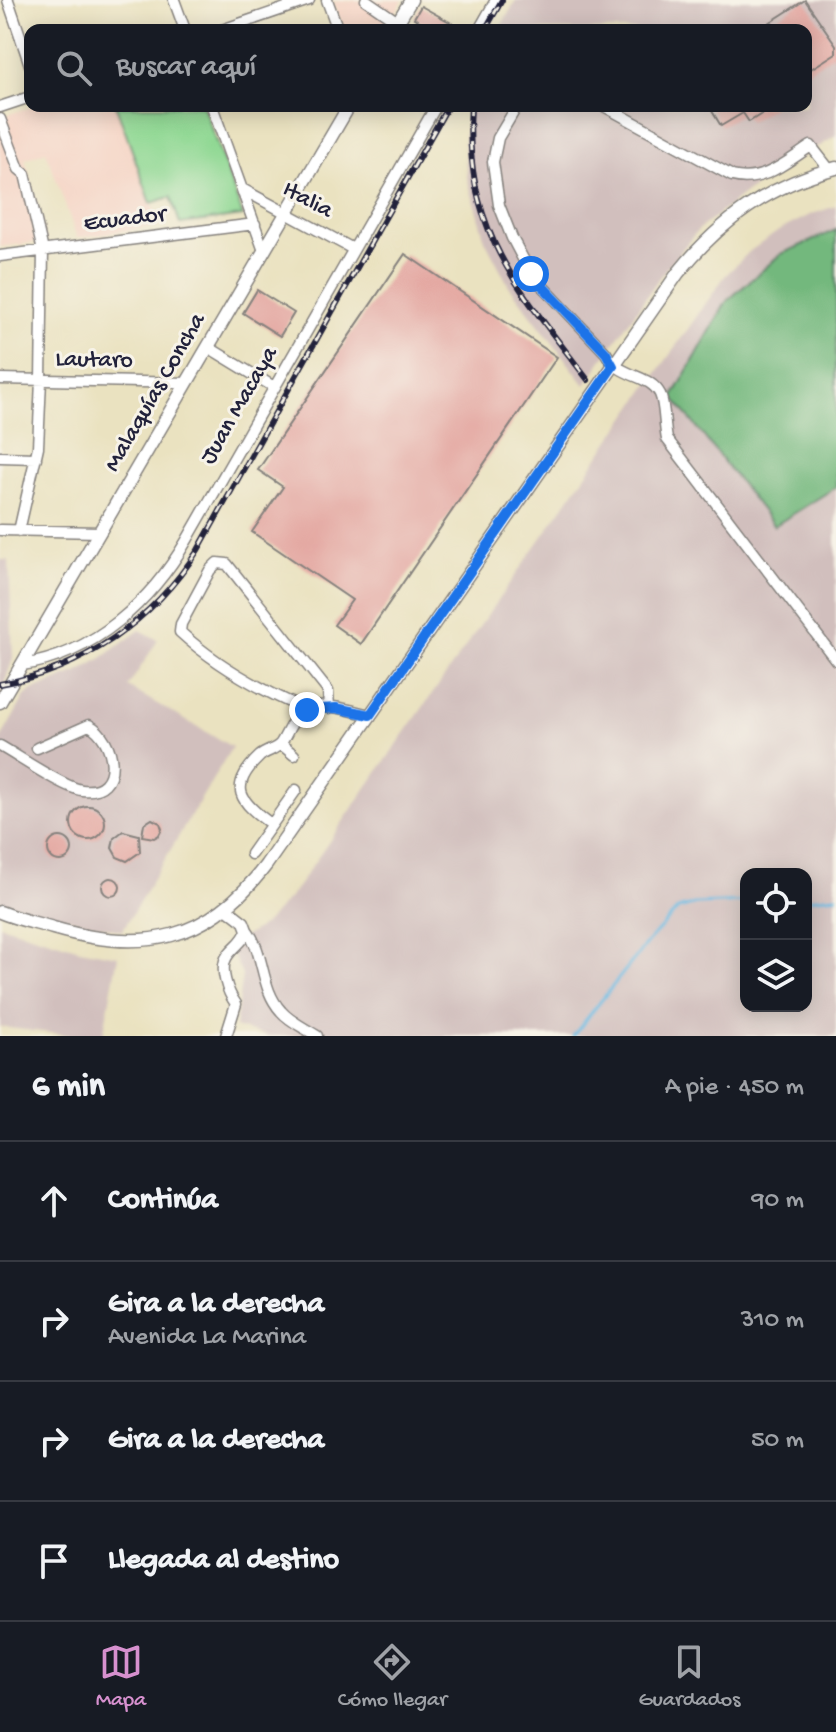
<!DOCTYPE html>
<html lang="es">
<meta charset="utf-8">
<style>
:root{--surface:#171b24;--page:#242831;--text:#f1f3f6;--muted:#9ea1a6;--line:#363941;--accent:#d690ce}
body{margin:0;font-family:"Gochi Hand",sans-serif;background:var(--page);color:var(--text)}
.controls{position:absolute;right:24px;bottom:24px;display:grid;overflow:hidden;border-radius:16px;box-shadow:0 4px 20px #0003}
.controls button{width:72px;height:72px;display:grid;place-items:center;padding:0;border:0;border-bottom:2px solid var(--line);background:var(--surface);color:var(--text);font:40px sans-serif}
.stop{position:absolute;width:24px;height:24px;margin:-18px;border:6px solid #1a73e8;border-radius:50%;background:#fff}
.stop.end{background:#1a73e8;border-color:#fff;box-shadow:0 2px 8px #0008}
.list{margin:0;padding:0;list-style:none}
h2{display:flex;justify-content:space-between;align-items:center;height:104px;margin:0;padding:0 32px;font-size:34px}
h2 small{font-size:26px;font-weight:400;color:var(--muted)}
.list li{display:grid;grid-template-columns:52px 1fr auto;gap:24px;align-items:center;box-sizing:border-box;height:120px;padding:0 32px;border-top:2px solid var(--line)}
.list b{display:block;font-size:30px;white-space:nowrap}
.list p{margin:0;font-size:26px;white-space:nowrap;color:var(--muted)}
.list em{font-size:26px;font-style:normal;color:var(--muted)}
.icon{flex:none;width:44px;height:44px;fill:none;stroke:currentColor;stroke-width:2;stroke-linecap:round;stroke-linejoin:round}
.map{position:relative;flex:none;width:836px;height:1036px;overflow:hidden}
.search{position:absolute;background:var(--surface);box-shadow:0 4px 20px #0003;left:24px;right:24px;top:24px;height:88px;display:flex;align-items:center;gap:20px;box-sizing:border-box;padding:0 28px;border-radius:16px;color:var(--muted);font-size:30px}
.sheet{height:584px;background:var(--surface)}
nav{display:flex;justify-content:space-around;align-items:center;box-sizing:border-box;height:112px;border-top:2px solid var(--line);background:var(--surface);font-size:22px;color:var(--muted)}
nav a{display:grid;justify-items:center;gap:4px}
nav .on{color:var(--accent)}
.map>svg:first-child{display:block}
</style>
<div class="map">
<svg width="836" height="1036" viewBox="0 0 836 1036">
<rect width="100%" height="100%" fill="#f7f3e8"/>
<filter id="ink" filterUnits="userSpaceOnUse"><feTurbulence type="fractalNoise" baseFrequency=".0125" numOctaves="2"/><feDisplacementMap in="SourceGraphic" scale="16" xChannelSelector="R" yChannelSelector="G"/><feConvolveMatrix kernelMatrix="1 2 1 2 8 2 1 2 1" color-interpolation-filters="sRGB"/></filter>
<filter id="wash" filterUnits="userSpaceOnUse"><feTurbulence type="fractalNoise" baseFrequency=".006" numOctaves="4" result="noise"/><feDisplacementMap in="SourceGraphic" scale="32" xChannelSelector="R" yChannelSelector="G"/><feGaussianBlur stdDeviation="1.8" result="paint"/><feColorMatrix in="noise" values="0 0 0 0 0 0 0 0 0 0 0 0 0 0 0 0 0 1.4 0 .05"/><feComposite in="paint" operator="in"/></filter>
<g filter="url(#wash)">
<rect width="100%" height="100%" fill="#eae2c0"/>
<path fill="#f5d2c2" d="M 403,0 L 385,30 L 344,30 L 333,1 Z
M 34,106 L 116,106 L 160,225 L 77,238 L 46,151 L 25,159 L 46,241 L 0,247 L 0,117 Z"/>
<path fill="#d1bfbd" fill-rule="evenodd" d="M 516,0 L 836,0 L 836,136 L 745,193 L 698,230 L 661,275 L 585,385 L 509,286 L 485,240 L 467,177 L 464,145 L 467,106 L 806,106 L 806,30 L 499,30 Z
M 836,206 L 836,1036 L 266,1036 L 235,1027 L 242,975 L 229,947 L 266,923 L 293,893 L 725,276 L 750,251 L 780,230 L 812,214 ZM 746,874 L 806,874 L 806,1006 L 746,1006 Z
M 0,560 L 9,560 L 13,658 L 0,697 Z
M 140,630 L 158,640 L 128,687 L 232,747 L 122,931 L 0,902 L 0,740 L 25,696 L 31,691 L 79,672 L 102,658 Z
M 0,925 L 80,949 L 118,956 L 103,1036 L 76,1036 L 0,1027 Z"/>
<path fill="#8fd893" stroke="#587d67" stroke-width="2" d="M 116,106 L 203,106 L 243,216 L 180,224 L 171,197 L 151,203 Z"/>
<path fill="#73b87d" stroke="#4a6d5c" stroke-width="2" d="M 836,230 L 836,487 L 774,526 L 673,397 L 727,301 L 781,254 Z"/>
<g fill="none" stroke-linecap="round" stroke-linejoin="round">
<path stroke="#66b9e2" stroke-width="3" d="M 806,899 L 836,896
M 573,1036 L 647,943 L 678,909 L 696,904 L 746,902"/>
</g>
<g id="blocks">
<path fill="#e4a8a2" d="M 805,0 L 836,45 L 836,53 L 806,72 L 806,30 L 758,30 Z
M 421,6 L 464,30 L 435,30 L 414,18 Z
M 709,106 L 774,106 L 749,122 L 743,113 L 721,126 Z
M 405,254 L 557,357 L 361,644 L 334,625 L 352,600 L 252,532 L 283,487 L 258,470 Z
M 257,290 L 294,313 L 280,336 L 243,313 Z
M71 823a17 17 0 1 1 34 0a17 17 0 1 1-34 0Z
M 152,819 L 160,823 L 162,829 L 159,835 L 154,838 L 142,836 L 144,824 Z
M 123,831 L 139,835 L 140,852 L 127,861 L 117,857 L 112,848 L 114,838 Z
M48 849a12 12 0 1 1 24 0a12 12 0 1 1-24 0Z
M102 887a9 9 0 1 1 18 0a9 9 0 1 1-18 0Z"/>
</g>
</g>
<g filter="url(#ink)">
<use href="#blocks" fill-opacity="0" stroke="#86827e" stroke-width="2"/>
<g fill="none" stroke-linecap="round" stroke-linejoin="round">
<defs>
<path id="minor" d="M 8,0 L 30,65
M 174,0 L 185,30
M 327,0 L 338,30
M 366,0 L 398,22
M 222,30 L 309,0
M 479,30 L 496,0
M 212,106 L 264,251
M 517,106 L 498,138 L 493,162 L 499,205 L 512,238 L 531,274 L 606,353 C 619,379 649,373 660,394 C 665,405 664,426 667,439 L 836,660
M 604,106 L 732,176 C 763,184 786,162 811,146 L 829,169
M 0,107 L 30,97
M 0,119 L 19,169 L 25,174 L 43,251 L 41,380 L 38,447 L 19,531
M 242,189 L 353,249
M 0,256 L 255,224
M 208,347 L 274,387
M 0,379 L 187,383
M 0,457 L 36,458
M 0,530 L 100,532
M 22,665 C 94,655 152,600 187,540 L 436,106
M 307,710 C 263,691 216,665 180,632 L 181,624 L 210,570 L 217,563 L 227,564 L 328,691 L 329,708
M 281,744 L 294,755
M 0,746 C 18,756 64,788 82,790 C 125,795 116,739 89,725 L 37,748
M 271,824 C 240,802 227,787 260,756 C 266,751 277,749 281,743 C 289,731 292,716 308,709 C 326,702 352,711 370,715
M 251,854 L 296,790
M 247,930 C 265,954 260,988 281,1011 C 290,1022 305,1028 317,1036
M 226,1036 L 236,1004 C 228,993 218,968 228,955 C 235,945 244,942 247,930 L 244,922 L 226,908"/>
<path id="major" d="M 393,30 L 411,0
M 0,702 L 349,106
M 0,912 C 17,919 36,923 53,928 C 142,954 208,942 266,865 L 678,273 C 721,220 769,185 836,168"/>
</defs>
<use href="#minor" stroke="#86827e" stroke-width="13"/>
<use href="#major" stroke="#86827e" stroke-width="15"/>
<use href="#minor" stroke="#fff" stroke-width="10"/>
<use href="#major" stroke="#fff" stroke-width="12"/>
<defs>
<path id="rail" d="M 485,30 L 502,0
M 471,106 C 463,230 518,288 588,380
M 0,684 C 84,670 153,620 198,550 L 448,106"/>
</defs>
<use href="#rail" stroke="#22223b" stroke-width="6"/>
<use href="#rail" stroke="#f7f3e8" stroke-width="3" stroke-dasharray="9" stroke-linecap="butt"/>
</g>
</g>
<g fill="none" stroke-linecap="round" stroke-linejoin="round" filter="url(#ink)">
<path stroke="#1a73e8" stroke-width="10" d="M 307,710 L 336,708 L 370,715 L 613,366 L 606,353 L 531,274"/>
</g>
<g text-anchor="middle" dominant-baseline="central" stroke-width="6" stroke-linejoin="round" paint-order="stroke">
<g font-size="24" fill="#22223b" stroke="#f7f3e8">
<text transform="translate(307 201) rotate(28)">Italia</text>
<text transform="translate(125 220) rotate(-7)">Ecuador</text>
<text transform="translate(94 361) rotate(1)">Lautaro</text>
<text transform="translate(156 393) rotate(-60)">Malaquías Concha</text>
<text transform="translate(240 406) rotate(-60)">Juan Macaya</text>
</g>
</g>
</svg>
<div class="controls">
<button><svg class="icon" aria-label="locate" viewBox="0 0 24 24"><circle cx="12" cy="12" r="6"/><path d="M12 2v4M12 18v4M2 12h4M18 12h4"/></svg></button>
<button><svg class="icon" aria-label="layers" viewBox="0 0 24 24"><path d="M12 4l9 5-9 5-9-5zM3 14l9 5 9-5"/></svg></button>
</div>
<div class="stop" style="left:531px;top:274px"></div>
<div class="stop end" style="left:307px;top:710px"></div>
<div class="search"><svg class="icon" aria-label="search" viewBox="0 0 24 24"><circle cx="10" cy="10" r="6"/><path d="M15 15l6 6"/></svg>Buscar aquí</div>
</div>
<section class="sheet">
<h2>6 min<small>A pie · 450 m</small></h2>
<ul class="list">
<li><svg class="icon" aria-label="ahead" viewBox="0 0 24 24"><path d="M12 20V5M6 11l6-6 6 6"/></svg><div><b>Continúa</b></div><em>90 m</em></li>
<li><svg class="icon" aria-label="right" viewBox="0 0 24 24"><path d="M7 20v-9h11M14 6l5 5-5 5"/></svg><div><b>Gira a la derecha</b><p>Avenida La Marina</p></div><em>310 m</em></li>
<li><svg class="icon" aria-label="right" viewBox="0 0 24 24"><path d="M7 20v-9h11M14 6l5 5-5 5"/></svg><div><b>Gira a la derecha</b></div><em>50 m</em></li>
<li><svg class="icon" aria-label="arrive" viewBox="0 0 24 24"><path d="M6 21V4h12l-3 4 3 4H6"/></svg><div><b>Llegada al destino</b></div></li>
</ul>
</section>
<nav>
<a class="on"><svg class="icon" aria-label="map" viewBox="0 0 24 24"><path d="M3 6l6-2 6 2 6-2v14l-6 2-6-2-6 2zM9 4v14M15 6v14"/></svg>Mapa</a>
<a><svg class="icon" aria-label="directions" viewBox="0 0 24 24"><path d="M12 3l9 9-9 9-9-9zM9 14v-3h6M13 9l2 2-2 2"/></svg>Cómo llegar</a>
<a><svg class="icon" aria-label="saved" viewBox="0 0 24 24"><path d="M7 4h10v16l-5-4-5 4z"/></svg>Guardados</a>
</nav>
